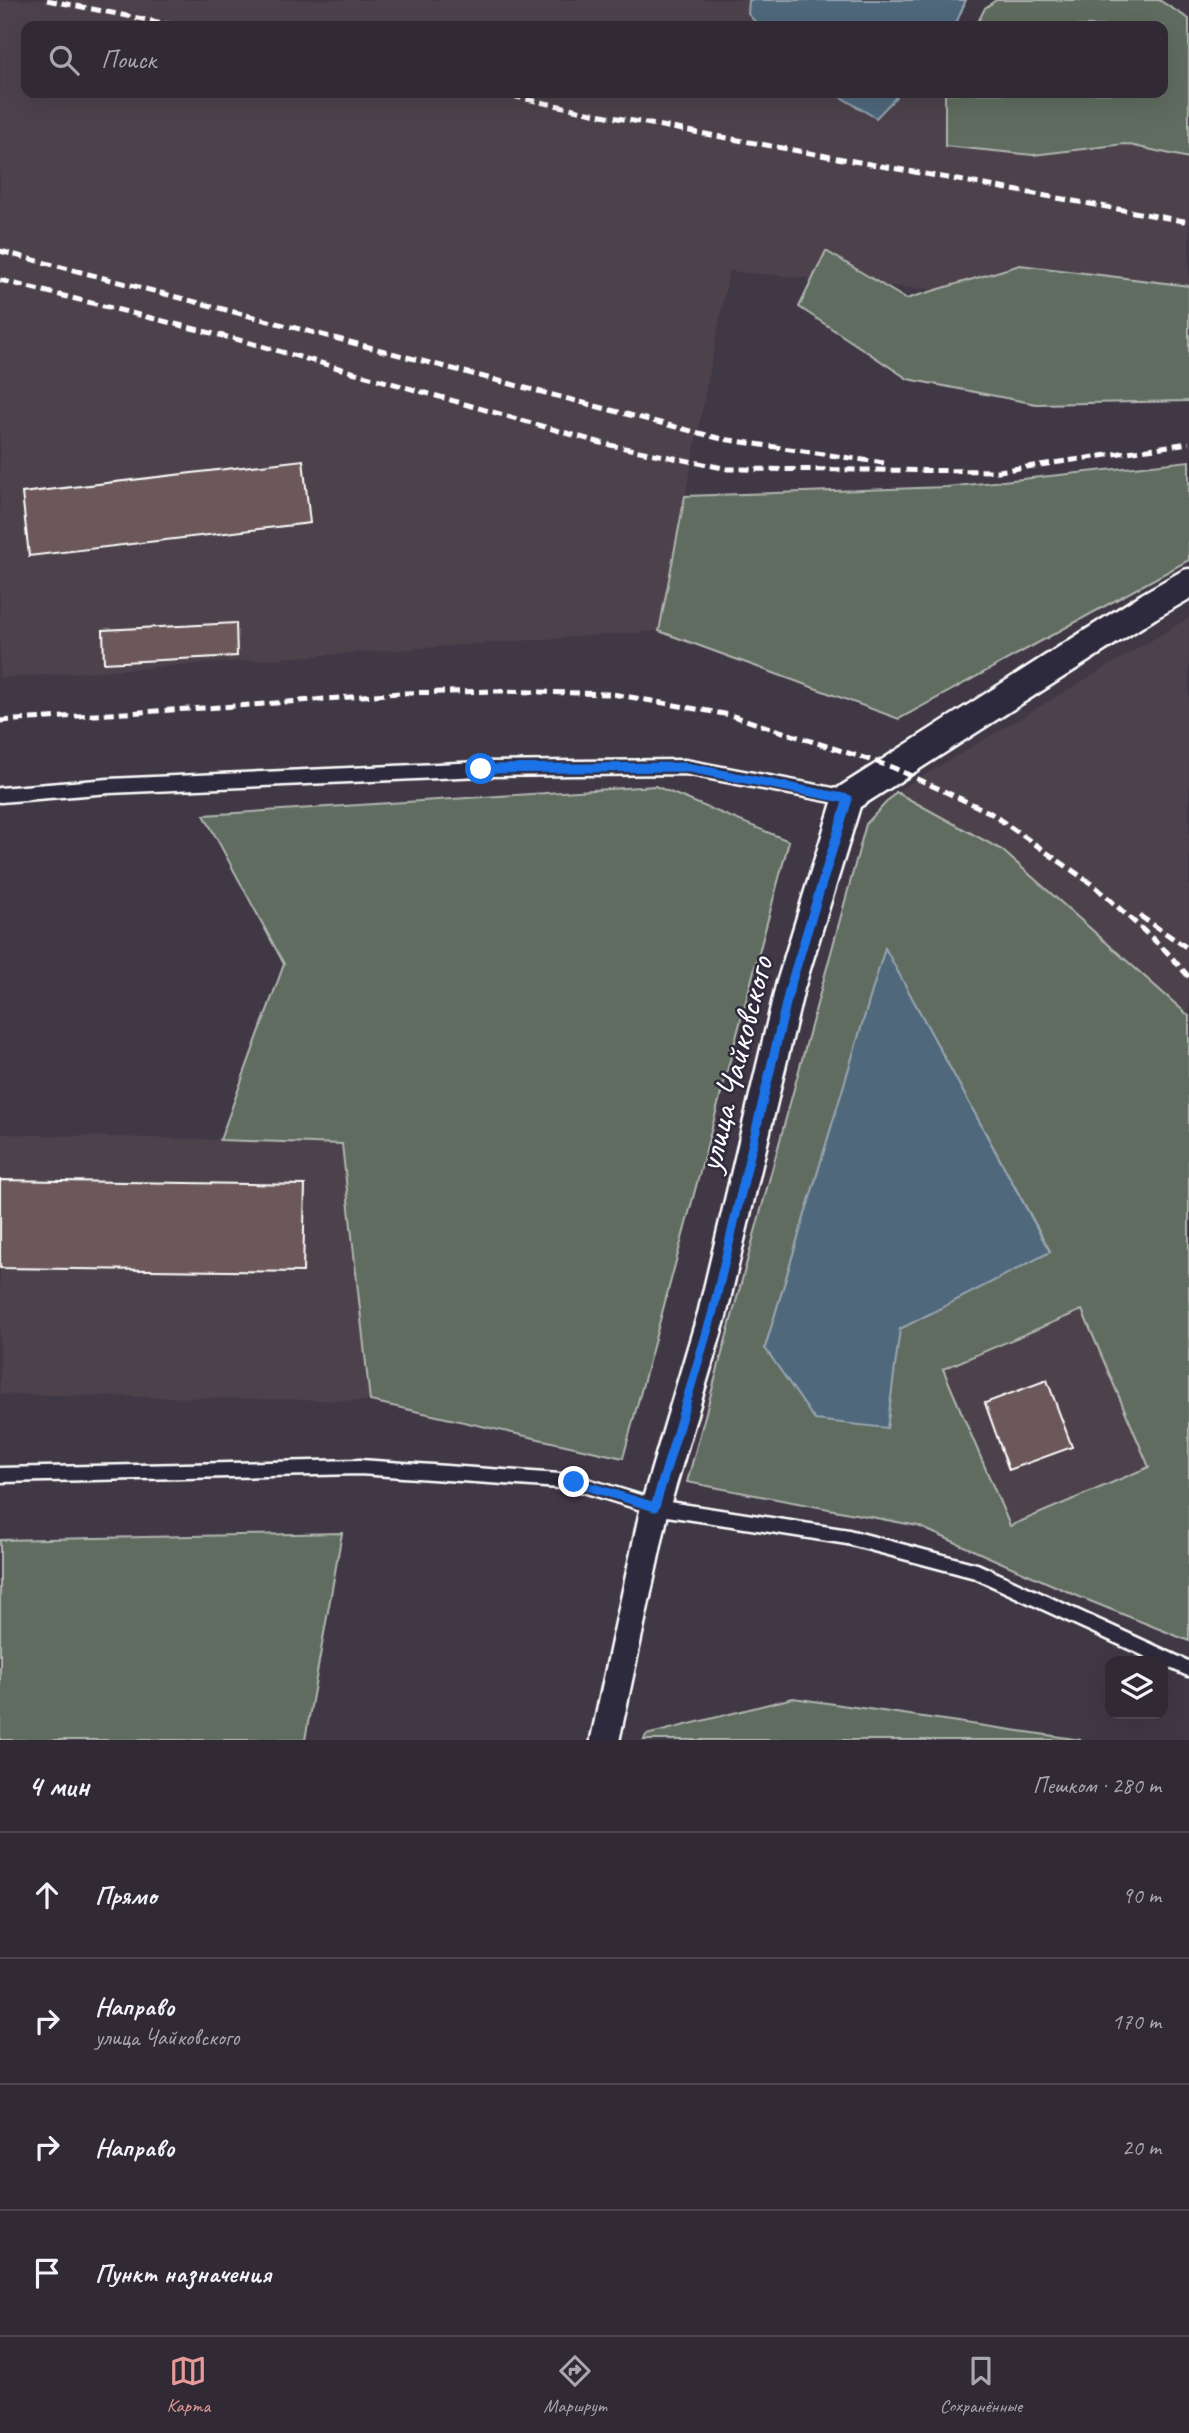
<!DOCTYPE html>
<html lang="ru">
<meta charset="utf-8">
<style>
:root{--surface:#312a34;--page:#39323c;--text:#f1f3f6;--muted:#a8a7ac;--line:#4c464f;--accent:#e69b98}
body{margin:0;font-family:Caveat,sans-serif;background:var(--page);color:var(--text)}
.controls{position:absolute;right:21px;bottom:21px;display:grid;overflow:hidden;border-radius:14px;box-shadow:0 7px 28px #0002}
.controls button{width:63px;height:63px;display:grid;place-items:center;padding:0;border:0;border-bottom:2px solid var(--line);background:var(--surface);color:var(--text);font:35px sans-serif}
.stop{position:absolute;width:21px;height:21px;margin:-16px;border:5px solid #1a73e8;border-radius:50%;background:#fff}
.stop.end{background:#1a73e8;border-color:#fff;box-shadow:0 2px 7px #0008}
.list{margin:0;padding:0;list-style:none}
h2{display:flex;justify-content:space-between;align-items:center;height:91px;margin:0;padding:0 28px;font-size:30px}
h2 small{font-size:23px;font-weight:400;color:var(--muted)}
.list li{display:grid;grid-template-columns:46px 1fr auto;gap:21px;align-items:center;box-sizing:border-box;height:126px;padding:0 28px;border-top:2px solid var(--line)}
.list b{display:block;font-size:26px;white-space:nowrap}
.list p{margin:0;font-size:23px;white-space:nowrap;color:var(--muted)}
.list em{font-size:23px;font-style:normal;color:var(--muted)}
.icon{flex:none;width:38px;height:38px;fill:none;stroke:currentColor;stroke-width:2;stroke-linecap:round;stroke-linejoin:round}
.map{position:relative;flex:none;width:1189px;height:1740px;overflow:hidden}
.search{position:absolute;background:var(--surface);box-shadow:0 7px 28px #0002;left:21px;right:21px;top:21px;height:77px;display:flex;align-items:center;gap:18px;box-sizing:border-box;padding:0 24px;border-radius:14px;color:var(--muted);font-size:26px}
.sheet{height:595px;background:var(--surface)}
nav{display:flex;justify-content:space-around;align-items:center;box-sizing:border-box;height:98px;border-top:2px solid var(--line);background:var(--surface);font-size:19px;color:var(--muted)}
nav a{display:grid;justify-items:center;gap:4px}
nav .on{color:var(--accent)}
.map>svg:first-child{display:block}
</style>
<div class="map">
<svg width="1189" height="1740" viewBox="0 0 1189 1740">
<rect width="100%" height="100%" fill="#413846"/>
<filter id="ink" filterUnits="userSpaceOnUse"><feTurbulence type="fractalNoise" baseFrequency=".0143" numOctaves="2"/><feDisplacementMap in="SourceGraphic" scale="14" xChannelSelector="R" yChannelSelector="G"/><feConvolveMatrix kernelMatrix="1 2 1 2 8 2 1 2 1" color-interpolation-filters="sRGB"/></filter>
<g filter="url(#ink)">
<path fill="#4e424c" d="M 0,0 L 749,0 L 839,26 L 26,26 L 26,93 L 1069,93 L 1189,127 L 1189,313 L 729,271 L 659,631 L 0,678 Z
M 1189,618 L 1189,1016 L 1002,850 L 896,792 Z
M 0,1134 L 342,1143 L 370,1401 L 0,1394 Z
M 1083,1310 L 1149,1467 L 1010,1527 L 943,1369 Z"/>
<path fill="#616c61" stroke="#b0b6b0" stroke-width="2" fill-rule="evenodd" d="M 996,0 L 1159,0 L 1189,19 L 1189,158 L 1125,144 L 1033,155 L 945,146 L 945,93 L 1163,93 L 1163,26 L 976,26 L 985,8 Z
M 826,251 L 906,299 L 1020,265 L 1189,286 L 1189,401 L 1036,404 L 908,379 L 799,307 Z
M 1189,461 L 1189,560 L 899,719 L 659,631 L 685,496 L 947,487 Z
M 655,786 L 789,841 L 623,1458 L 370,1401 L 342,1144 L 220,1140 L 284,964 L 204,815 Z
M 896,792 L 1002,850 L 1189,1016 L 1189,1641 L 1080,1597 L 918,1526 L 687,1482 L 866,824 ZM 885,949 L 1050,1251 L 899,1329 L 887,1428 L 765,1348 ZM 1082,1310 L 1149,1467 L 1010,1526 L 943,1369 Z
M 342,1533 L 305,1740 L 0,1740 L 0,1540 Z
M 793,1698 L 1081,1740 L 644,1740 L 646,1735 Z"/>
<path fill="#50677b" stroke="#96a4b0" stroke-width="2" d="M 749,0 L 966,0 L 955,26 L 759,26 L 748,14 Z
M 834,93 L 900,93 L 876,118 Z
M 885,948 L 1050,1252 L 900,1329 L 887,1428 L 815,1420 L 765,1348 Z"/>
<path fill="#6c595a" stroke="#fff" stroke-width="2" d="M 303,460 L 310,523 L 29,556 L 22,493 Z
M 236,623 L 237,656 L 104,663 L 103,630 Z
M 0,1180 L 305,1185 L 303,1272 L 0,1268 Z
M 1047,1380 L 1072,1447 L 1009,1470 L 985,1403 Z"/>
<g fill="none" stroke-linecap="round" stroke-linejoin="round">
<defs>
<path id="lane" d="M 0,795 L 109,786 L 481,769 L 685,767 L 848,798
M 0,1475 L 360,1467 L 574,1482 L 655,1507 L 848,1537 L 976,1571 L 1189,1669"/>
<path id="street" d="M 605,1740 L 655,1507 L 712,1315 L 790,987 L 848,798 L 1149,606 L 1189,583"/>
</defs>
<use href="#lane" stroke="#fff" stroke-width="19"/>
<use href="#street" stroke="#fff" stroke-width="33"/>
<use href="#lane" stroke="#2f2a3d" stroke-width="14"/>
<use href="#street" stroke="#2f2a3d" stroke-width="28"/>
<path stroke="#fff" stroke-width="5" stroke-dasharray="10 5" stroke-linecap="butt" d="M 47,0 L 178,26
M 497,93 L 612,117 L 1189,222
M 0,251 L 722,439 L 884,463
M 0,280 L 247,342 L 605,444 L 728,469 L 999,471 L 1189,443
M 0,721 L 251,705 L 400,693 L 500,691 L 613,694 L 730,715 L 892,767 L 989,812 L 1096,887 L 1166,951 L 1189,977
M 1140,916 L 1189,949"/>
</g>
</g>
<g fill="none" stroke-linecap="round" stroke-linejoin="round" filter="url(#ink)">
<path stroke="#1a73e8" stroke-width="9" d="M 481,769 L 685,767 L 848,799 L 790,987 L 712,1315 L 655,1507 L 574,1482"/>
</g>
<g text-anchor="middle" dominant-baseline="central" stroke-width="5" stroke-linejoin="round" paint-order="stroke">
<g font-size="35" fill="#fff" stroke="#2f2a3d">
<text transform="translate(735 1064) rotate(-76)">улица Чайковского</text>
</g>
</g>
</svg>
<div class="controls">
<button><svg class="icon" aria-label="layers" viewBox="0 0 24 24"><path d="M12 4l9 5-9 5-9-5zM3 14l9 5 9-5"/></svg></button>
</div>
<div class="stop" style="left:481px;top:769px"></div>
<div class="stop end" style="left:574px;top:1482px"></div>
<div class="search"><svg class="icon" aria-label="search" viewBox="0 0 24 24"><circle cx="10" cy="10" r="6"/><path d="M15 15l6 6"/></svg>Поиск</div>
</div>
<section class="sheet">
<h2>4 мин<small>Пешком · 280 m</small></h2>
<ul class="list">
<li><svg class="icon" aria-label="ahead" viewBox="0 0 24 24"><path d="M12 20V5M6 11l6-6 6 6"/></svg><div><b>Прямо</b></div><em>90 m</em></li>
<li><svg class="icon" aria-label="right" viewBox="0 0 24 24"><path d="M7 20v-9h11M14 6l5 5-5 5"/></svg><div><b>Направо</b><p>улица Чайковского</p></div><em>170 m</em></li>
<li><svg class="icon" aria-label="right" viewBox="0 0 24 24"><path d="M7 20v-9h11M14 6l5 5-5 5"/></svg><div><b>Направо</b></div><em>20 m</em></li>
<li><svg class="icon" aria-label="arrive" viewBox="0 0 24 24"><path d="M6 21V4h12l-3 4 3 4H6"/></svg><div><b>Пункт назначения</b></div></li>
</ul>
</section>
<nav>
<a class="on"><svg class="icon" aria-label="map" viewBox="0 0 24 24"><path d="M3 6l6-2 6 2 6-2v14l-6 2-6-2-6 2zM9 4v14M15 6v14"/></svg>Карта</a>
<a><svg class="icon" aria-label="directions" viewBox="0 0 24 24"><path d="M12 3l9 9-9 9-9-9zM9 14v-3h6M13 9l2 2-2 2"/></svg>Маршрут</a>
<a><svg class="icon" aria-label="saved" viewBox="0 0 24 24"><path d="M7 4h10v16l-5-4-5 4z"/></svg>Сохранённые</a>
</nav>
